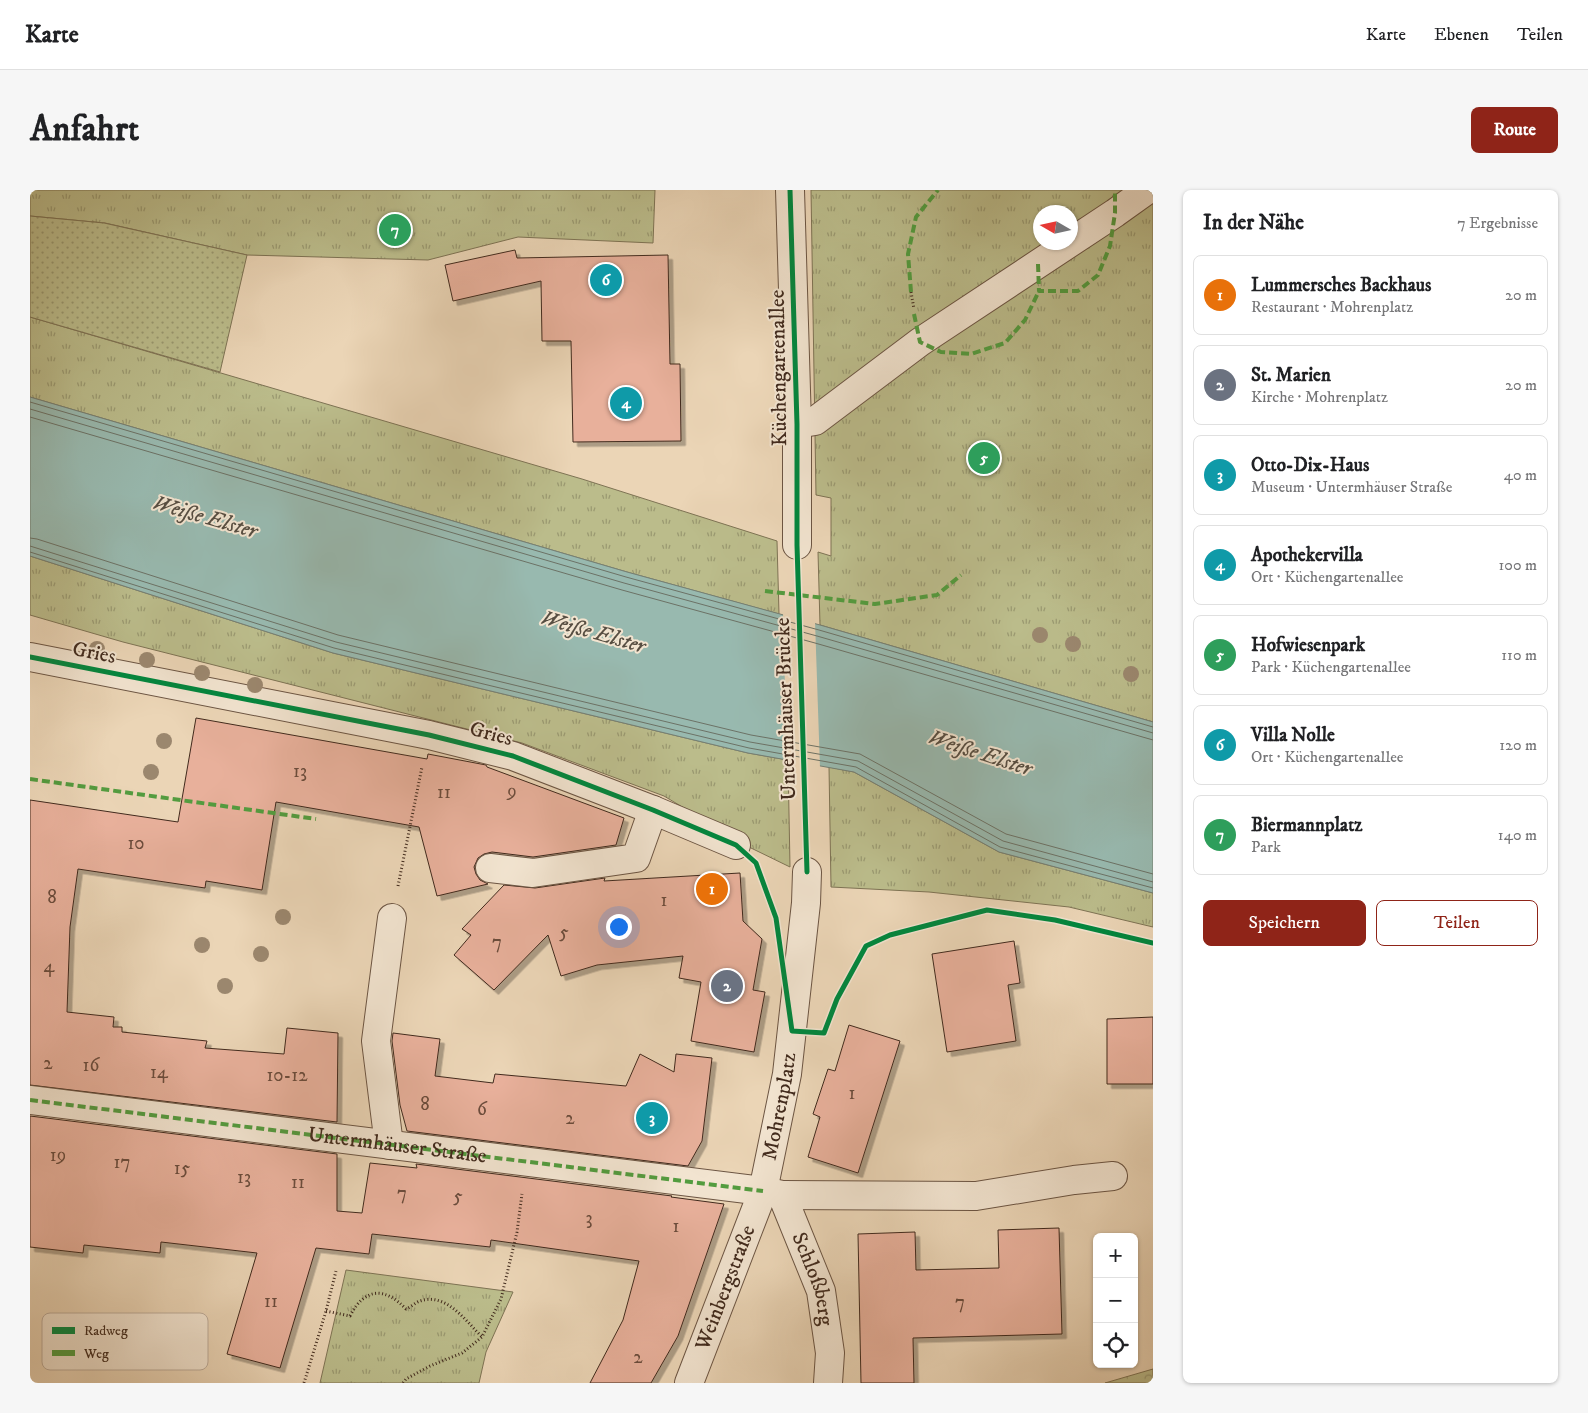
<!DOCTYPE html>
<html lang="de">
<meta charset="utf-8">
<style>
:root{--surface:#fff;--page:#f6f6f6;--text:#202124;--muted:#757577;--line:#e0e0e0;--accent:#8f2418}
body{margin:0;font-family:"IM FELL DW Pica",serif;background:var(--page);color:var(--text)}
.controls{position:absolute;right:15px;bottom:15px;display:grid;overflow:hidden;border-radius:8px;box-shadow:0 1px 4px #0004}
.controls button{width:45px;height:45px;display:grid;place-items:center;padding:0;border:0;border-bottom:1px solid var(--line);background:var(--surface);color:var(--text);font:25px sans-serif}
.compass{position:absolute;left:1003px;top:15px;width:45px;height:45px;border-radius:50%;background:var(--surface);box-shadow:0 1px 4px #0004;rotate:279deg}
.you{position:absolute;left:588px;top:736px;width:18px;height:18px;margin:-12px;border:4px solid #fff;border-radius:50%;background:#1a73e8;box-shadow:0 0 0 8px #1a73e833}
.badge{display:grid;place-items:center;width:32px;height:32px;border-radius:50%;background:var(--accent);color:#fff;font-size:16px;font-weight:700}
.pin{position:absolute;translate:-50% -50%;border:2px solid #fff;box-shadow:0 1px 5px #0006}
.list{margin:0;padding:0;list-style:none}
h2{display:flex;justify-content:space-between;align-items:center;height:65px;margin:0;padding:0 20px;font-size:21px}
h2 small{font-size:16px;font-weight:400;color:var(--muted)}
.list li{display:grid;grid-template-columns:32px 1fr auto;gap:15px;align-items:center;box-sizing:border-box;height:80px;margin:0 10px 10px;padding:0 10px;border:1px solid var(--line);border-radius:8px}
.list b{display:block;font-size:19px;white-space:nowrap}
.list p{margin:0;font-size:16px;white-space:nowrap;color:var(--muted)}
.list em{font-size:16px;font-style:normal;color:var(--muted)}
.actions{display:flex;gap:10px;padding:15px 20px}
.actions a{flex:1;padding:11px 0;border:1px solid var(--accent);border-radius:8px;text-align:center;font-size:18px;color:var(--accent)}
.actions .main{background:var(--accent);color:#fff}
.icon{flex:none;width:28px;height:28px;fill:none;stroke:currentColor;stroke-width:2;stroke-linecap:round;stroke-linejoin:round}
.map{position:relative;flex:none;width:1123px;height:1193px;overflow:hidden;border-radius:8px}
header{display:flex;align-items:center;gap:30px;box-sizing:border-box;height:70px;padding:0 25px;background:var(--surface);border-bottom:1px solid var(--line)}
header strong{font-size:24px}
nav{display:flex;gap:28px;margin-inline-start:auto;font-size:18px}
.intro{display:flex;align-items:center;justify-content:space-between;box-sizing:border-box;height:120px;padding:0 30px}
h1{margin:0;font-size:35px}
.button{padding:12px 22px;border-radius:8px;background:var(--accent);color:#fff;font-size:18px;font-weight:700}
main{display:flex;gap:30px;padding:0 30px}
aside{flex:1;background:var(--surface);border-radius:8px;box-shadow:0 1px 4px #0004}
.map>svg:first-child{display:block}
</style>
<header>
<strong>Karte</strong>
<nav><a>Karte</a><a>Ebenen</a><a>Teilen</a></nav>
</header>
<div class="intro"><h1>Anfahrt</h1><a class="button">Route</a></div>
<main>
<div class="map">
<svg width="1123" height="1193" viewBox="0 0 1123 1193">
<defs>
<pattern id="grass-tufts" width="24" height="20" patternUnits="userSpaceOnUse" patternTransform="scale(1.25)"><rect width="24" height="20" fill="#bbbc8b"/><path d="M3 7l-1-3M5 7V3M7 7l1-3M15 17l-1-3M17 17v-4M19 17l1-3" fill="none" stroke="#9a9971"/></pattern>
<pattern id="forest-crowns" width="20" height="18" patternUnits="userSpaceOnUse" patternTransform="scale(1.25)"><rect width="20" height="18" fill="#bbbc8b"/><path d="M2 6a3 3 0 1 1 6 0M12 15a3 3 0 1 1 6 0" fill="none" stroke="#9a9971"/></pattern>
<pattern id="garden-dots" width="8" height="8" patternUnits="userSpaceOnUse" patternTransform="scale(1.25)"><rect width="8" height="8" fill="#bbbc8b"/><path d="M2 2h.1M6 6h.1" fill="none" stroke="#9a9971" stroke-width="1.8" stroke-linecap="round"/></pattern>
<filter id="shadow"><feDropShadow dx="4.5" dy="4.5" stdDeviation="0" flood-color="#0004"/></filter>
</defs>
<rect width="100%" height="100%" fill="#ebd5b6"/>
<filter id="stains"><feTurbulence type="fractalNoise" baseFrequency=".004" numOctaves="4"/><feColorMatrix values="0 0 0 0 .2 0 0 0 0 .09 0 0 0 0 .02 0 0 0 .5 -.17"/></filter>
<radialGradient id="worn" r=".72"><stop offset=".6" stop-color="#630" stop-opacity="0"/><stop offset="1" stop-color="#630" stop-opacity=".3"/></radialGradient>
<path fill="url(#grass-tufts)" stroke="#7e7354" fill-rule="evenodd" d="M 0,0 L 625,0 L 623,53 L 488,47 L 398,70 L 217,65 L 75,33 L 0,26 Z
M 781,0 L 1123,0 L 1123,532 L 790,435 L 788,362 L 801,366 L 801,308 L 786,305 ZM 1011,22 L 1040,22 L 1040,52 L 1011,52 Z
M 0,127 L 552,289 L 747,351 L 749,424 L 597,382 L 0,207 Z
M 0,366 L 303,463 L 718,563 L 758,570 L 760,677 L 721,658 L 634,606 L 492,553 L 93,452 L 0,425 Z
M 799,577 L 824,582 L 969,662 L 1123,703 L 1123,737 L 1039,717 L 899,702 L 801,697 Z
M 316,1080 L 483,1102 L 456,1162 L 449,1193 L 290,1193 Z"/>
<path fill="url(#forest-crowns)" stroke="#7e7354" d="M 1123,1179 L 1123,1193 L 1075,1193 Z"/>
<path fill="url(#garden-dots)" stroke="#7e7354" d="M 0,26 L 74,33 L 217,65 L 190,182 L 0,127 Z"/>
<path fill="#98b9af" stroke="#758075" d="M 0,207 L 597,382 L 790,435 L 1123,532 L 1123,703 L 969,662 L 824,582 L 718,563 L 303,463 L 0,366 Z"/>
<path fill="#ebd5b6" d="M 753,423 L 785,431 L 790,578 L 757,573 Z"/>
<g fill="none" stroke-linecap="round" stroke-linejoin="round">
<path stroke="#6c7266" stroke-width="1" d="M 0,212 L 596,387 L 789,440 L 1123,537
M 0,219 L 594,393 L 787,446 L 1123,543
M 0,227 L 592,400 L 785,453 L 1123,550
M 0,348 L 7,349 L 308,445 L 721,545 L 830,564 L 976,644 L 1123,684
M 0,356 L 306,452 L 720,552 L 828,571 L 973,651 L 1123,692
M 0,362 L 304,458 L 719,558 L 826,577 L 970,657 L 1123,698"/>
</g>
<path fill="#e8b09b" stroke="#412a1d" filter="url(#shadow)" d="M 485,60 L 487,68 L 638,65 L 640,174 L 650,174 L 651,251 L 543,252 L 541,151 L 512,151 L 511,91 L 423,111 L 415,75 Z
M 166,528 L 397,569 L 398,564 L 456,575 L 457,577 L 594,628 L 586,655 L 503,667 L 462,662 L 454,664 L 448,668 L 444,677 L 446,684 L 450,690 L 458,694 L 407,706 L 389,637 L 246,612 L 232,700 L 176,691 L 175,698 L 48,679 L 40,737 L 37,822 L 84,827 L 83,837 L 92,837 L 92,842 L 177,851 L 175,858 L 254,864 L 257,838 L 308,843 L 307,932 L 0,895 L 0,610 L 148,632 Z
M 710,683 L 713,731 L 732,749 L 723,800 L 735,802 L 724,862 L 661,851 L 671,792 L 649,788 L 653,766 L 567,775 L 531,786 L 518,745 L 464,800 L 424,765 L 441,745 L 432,739 L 474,695 L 505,698 L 575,688 L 574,691 Z
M 984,751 L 990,793 L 978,795 L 986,851 L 917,862 L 902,764 Z
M 1123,827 L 1123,894 L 1077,894 L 1077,829 Z
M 819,835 L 870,851 L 828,983 L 778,967 L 790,927 L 783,924 L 798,879 L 805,881 Z
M 363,843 L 410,849 L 405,886 L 463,893 L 465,884 L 596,896 L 610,864 L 644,882 L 646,864 L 682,868 L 672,951 L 658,976 L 377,941 L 370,915 L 362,851 Z
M 0,926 L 307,964 L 307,1021 L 332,1023 L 340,973 L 387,978 L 386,974 L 642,1006 L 641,1007 L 694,1014 L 648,1146 L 621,1193 L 560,1193 L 593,1130 L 609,1071 L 461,1050 L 460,1057 L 342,1044 L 339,1064 L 286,1058 L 250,1178 L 197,1164 L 227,1063 L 131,1052 L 130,1063 L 54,1055 L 53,1063 L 0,1057 Z
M 1029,1038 L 1032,1144 L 883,1148 L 884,1193 L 831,1193 L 828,1044 L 885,1042 L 886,1080 L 969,1078 L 968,1040 Z"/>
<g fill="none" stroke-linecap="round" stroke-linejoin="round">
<defs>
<g id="minor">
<path d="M 760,0 L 767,234 L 767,355"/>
<path d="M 767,234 L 785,231 L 890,152 L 1085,23 L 1117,0"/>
<path d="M 0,467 L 399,545 L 483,566 L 623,620 L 706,655"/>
<path d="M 460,678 L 503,683 L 606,668 L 623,620"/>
<path id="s1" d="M 0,910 L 733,1001 L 752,1005 L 791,1101 L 800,1163 L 798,1193"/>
<path d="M 359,955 L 346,851 L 362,728"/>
<path d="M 752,1005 L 946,1006 L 1044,990 L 1083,986"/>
<path id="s2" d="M 659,1193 L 733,1001 L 757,884 L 776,713 L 777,682"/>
</g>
</defs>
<use href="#minor" stroke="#6c5543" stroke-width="30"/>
<path stroke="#412a1d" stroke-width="3" stroke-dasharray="1 2.5" stroke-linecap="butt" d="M 881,102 L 884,119
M 368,696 L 392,577
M 296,1121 L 320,1126 C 335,1097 355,1097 376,1119 C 381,1117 386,1112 390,1111 C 416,1102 436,1131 452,1147
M 274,1193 L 296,1121 L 306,1081
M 373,1193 L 376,1189 L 400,1176 L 432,1163 L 452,1147 L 471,1109 L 487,1042 L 492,1004"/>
<use href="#minor" stroke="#f2e4d0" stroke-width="28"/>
<g stroke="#539c3f" stroke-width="4" stroke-dasharray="8 4" stroke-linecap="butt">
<path d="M 1008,74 L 1009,101 L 1048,101 L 1068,85 L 1080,56 L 1085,23 L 1085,0"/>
<path d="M 881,102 L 878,64 L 886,27 L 908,0"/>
<path d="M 884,124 L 890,152 L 911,162 L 941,164 L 975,153 L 995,130 L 1009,101"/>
<path d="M 735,401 L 845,414 L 907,405 L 931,385"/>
<path d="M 0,589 L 286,629"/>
<path id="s3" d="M 0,910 L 733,1001"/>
</g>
<defs>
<path id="cycleway" d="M 760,0 L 767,234 L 767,355 L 777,682
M 0,467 L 399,545 L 483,566 L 623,620 L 706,655 L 726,673 L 746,728 L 762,841 L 794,843 L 807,809 L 836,756 L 860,745 L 957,720 L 1025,730 L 1123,753"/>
</defs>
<use href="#cycleway" stroke="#f2e4d0" stroke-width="8"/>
<use href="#cycleway" stroke="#00873e" stroke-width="5"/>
</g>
<g fill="#9b876e">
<circle cx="1010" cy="445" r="8"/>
<circle cx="1043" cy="454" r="8"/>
<circle cx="67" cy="459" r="8"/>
<circle cx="117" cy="470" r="8"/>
<circle cx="172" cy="483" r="8"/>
<circle cx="1101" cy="484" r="8"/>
<circle cx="225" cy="495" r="8"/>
<circle cx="134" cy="551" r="8"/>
<circle cx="121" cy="582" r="8"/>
<circle cx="253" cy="727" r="8"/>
<circle cx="172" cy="755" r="8"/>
<circle cx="231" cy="764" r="8"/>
<circle cx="195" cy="796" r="8"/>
</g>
<g text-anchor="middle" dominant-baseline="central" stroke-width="4" stroke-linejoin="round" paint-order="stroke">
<g font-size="19" fill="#6b4c3c">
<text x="270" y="581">13</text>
<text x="482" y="601">9</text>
<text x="414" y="602">11</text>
<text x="106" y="653">10</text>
<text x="22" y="707">8</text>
<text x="634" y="710">1</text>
<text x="534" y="742">5</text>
<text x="467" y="752">7</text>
<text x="19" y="776">4</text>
<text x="18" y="873">2</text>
<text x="61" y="875">16</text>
<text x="129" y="882">14</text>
<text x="257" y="885">10-12</text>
<text x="822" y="903">1</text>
<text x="395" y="914">8</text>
<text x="452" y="919">6</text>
<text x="540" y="928">2</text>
<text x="28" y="965">19</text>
<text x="92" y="972">17</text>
<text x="152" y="978">15</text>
<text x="214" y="987">13</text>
<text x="268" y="992">11</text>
<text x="372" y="1003">7</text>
<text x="428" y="1006">5</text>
<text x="559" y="1028">3</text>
<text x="646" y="1036">1</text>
<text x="241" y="1111">11</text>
<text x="930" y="1112">7</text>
<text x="608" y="1167">2</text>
</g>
<g font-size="21" fill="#412a1d" stroke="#f2e4d0">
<text transform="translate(749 178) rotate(-91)">Küchengartenallee</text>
<text transform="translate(64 463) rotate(11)">Gries</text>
<text transform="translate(756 519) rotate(-92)">Untermhäuser Brücke</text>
<text transform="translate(461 544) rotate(15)">Gries</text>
<text stroke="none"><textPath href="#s2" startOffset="292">Mohrenplatz</textPath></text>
<text stroke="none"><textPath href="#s3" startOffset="370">Untermhäuser Straße</textPath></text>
<text stroke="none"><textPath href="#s1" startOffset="848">Schloßberg</textPath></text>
<text stroke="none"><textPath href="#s2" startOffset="102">Weinbergstraße</textPath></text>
</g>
<g font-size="22" font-style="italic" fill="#574e42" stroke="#f2e4d0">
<text transform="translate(175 327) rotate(16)">Weiße Elster</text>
<text transform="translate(563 442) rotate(16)">Weiße Elster</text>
<text transform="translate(950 563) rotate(18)">Weiße Elster</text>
</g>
</g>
<rect x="12" y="1123" width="166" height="57" rx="8" fill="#f2e4d0" stroke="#bdac9a" stroke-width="1"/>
<rect x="22" y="1137" width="23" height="7" fill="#00873e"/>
<rect x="22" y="1160" width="23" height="6" fill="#539c3f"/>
<g font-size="14" fill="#412a1d">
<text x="54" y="1145">Radweg</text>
<text x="54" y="1168">Weg</text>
</g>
<rect width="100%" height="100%" filter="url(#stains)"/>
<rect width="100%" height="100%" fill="url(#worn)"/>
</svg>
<div class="controls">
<button>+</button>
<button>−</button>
<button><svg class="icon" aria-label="locate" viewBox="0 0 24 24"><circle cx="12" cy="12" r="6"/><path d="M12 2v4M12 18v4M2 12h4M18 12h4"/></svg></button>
</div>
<svg class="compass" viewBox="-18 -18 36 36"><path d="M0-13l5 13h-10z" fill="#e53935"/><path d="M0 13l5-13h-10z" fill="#757577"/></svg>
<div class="you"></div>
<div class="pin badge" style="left:682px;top:699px;background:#e8710a">1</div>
<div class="pin badge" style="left:697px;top:796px;background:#6b7280">2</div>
<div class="pin badge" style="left:622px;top:928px;background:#0f9aa8">3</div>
<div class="pin badge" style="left:596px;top:213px;background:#0f9aa8">4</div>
<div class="pin badge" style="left:954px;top:268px;background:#2e9e5b">5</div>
<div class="pin badge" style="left:576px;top:90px;background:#0f9aa8">6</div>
<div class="pin badge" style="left:365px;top:40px;background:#2e9e5b">7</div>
</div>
<aside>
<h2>In der Nähe<small>7 Ergebnisse</small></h2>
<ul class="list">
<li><span class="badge" style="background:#e8710a">1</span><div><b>Lummersches Backhaus</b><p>Restaurant · Mohrenplatz</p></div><em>20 m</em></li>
<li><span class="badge" style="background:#6b7280">2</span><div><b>St. Marien</b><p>Kirche · Mohrenplatz</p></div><em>20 m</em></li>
<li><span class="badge" style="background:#0f9aa8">3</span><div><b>Otto-Dix-Haus</b><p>Museum · Untermhäuser Straße</p></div><em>40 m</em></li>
<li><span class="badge" style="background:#0f9aa8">4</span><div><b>Apothekervilla</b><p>Ort · Küchengartenallee</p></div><em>100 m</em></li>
<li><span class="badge" style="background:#2e9e5b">5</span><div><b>Hofwiesenpark</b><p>Park · Küchengartenallee</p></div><em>110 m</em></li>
<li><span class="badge" style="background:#0f9aa8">6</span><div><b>Villa Nolle</b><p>Ort · Küchengartenallee</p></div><em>120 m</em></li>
<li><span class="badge" style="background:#2e9e5b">7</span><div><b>Biermannplatz</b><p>Park</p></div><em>140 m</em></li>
</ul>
<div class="actions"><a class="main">Speichern</a><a>Teilen</a></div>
</aside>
</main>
